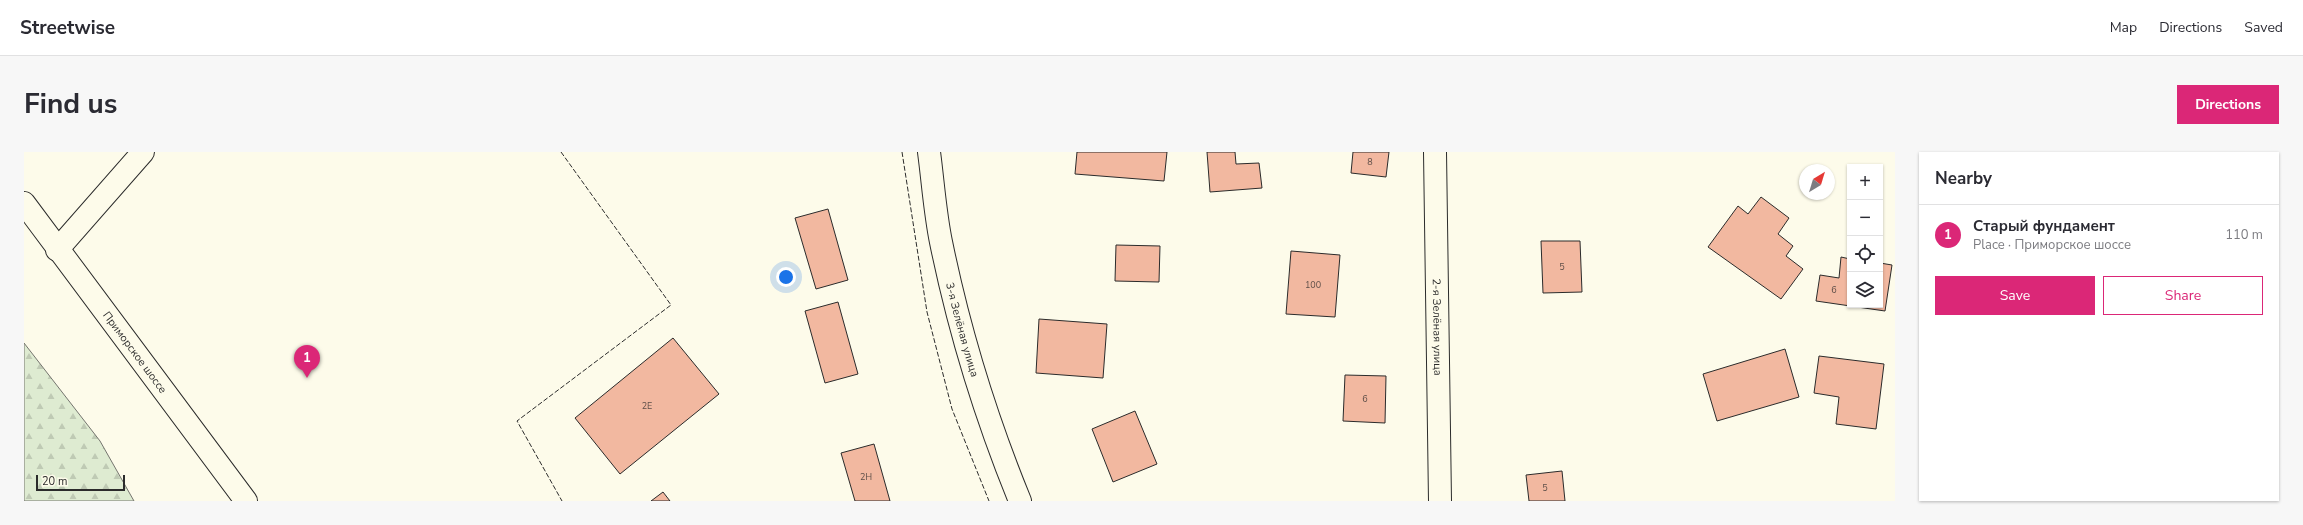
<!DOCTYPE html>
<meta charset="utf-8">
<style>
:root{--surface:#fff;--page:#f7f7f7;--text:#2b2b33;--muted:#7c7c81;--line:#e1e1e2;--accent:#db2777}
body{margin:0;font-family:"Nunito Sans",sans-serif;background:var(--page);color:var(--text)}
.controls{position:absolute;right:12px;top:12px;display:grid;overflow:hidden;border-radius:0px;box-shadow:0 1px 3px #0004}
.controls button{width:36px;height:36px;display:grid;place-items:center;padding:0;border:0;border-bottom:1px solid var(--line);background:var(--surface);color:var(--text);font:20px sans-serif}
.compass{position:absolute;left:1775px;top:12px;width:36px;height:36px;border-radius:50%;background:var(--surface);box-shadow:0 1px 3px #0004;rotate:38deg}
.scale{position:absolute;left:12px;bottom:10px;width:89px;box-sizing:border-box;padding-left:4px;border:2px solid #2b2b2b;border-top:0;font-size:11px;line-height:14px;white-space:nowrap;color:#2b2b2b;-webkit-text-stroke:3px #fdfbea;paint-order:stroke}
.you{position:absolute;left:762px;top:125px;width:14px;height:14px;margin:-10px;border:3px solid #fff;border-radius:50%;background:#1a73e8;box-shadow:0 0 0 6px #1a73e833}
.badge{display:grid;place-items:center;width:26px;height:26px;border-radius:50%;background:var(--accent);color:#fff;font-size:13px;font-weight:700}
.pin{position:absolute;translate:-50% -33px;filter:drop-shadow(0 1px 2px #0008)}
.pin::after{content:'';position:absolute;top:21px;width:14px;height:12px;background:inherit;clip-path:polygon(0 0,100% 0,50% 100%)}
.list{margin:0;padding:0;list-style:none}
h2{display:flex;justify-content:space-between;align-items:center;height:52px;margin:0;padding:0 16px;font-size:17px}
h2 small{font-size:13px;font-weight:400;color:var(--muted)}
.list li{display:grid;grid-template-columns:26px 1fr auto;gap:12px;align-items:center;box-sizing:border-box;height:60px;padding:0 16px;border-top:1px solid var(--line)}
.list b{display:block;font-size:15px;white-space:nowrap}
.list p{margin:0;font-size:13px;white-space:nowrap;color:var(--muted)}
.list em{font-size:13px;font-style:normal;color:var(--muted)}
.actions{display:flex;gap:8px;padding:12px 16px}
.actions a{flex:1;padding:9px 0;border:1px solid var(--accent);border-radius:0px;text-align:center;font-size:14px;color:var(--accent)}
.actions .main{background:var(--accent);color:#fff}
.icon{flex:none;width:22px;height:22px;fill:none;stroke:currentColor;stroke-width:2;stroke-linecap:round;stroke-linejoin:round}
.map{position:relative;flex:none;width:1871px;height:349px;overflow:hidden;border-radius:0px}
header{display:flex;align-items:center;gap:24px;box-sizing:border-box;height:56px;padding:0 20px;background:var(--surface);border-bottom:1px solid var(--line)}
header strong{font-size:19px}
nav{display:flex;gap:22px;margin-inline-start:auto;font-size:14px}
.intro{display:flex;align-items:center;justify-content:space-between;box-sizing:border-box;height:96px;padding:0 24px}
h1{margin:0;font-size:28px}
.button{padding:10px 18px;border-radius:0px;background:var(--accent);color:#fff;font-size:14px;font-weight:700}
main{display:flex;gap:24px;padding:0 24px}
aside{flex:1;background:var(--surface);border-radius:0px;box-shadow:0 1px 3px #0004}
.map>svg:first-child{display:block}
</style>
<header>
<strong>Streetwise</strong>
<nav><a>Map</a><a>Directions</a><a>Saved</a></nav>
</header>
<div class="intro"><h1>Find us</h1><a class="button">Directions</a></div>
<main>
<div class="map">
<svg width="1871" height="349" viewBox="0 0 1871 349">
<defs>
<pattern id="forest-firs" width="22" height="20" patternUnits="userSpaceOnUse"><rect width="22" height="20" fill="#deebd1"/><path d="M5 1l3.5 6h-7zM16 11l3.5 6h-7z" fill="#bfcab4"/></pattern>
</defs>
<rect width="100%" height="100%" fill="#fdfbea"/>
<path fill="url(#forest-firs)" stroke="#74746e" d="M 0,191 L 76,289 L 110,349 L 0,349 Z"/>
<path fill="#f2b8a0" stroke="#2b2b2b" d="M 1053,0 L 1143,0 L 1140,29 L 1051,22 Z
M 1183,0 L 1211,0 L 1212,12 L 1235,11 L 1238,36 L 1186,40 Z
M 1329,0 L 1365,0 L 1362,25 L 1327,21 Z
M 1737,45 L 1765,66 L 1754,82 L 1769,94 L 1762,104 L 1779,117 L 1757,147 L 1684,95 L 1714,54 L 1724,62 Z
M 804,57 L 824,128 L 792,137 L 771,66 Z
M 1517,89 L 1556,89 L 1558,140 L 1519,141 Z
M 1092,93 L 1136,94 L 1135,130 L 1091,129 Z
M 1267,99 L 1316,103 L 1311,165 L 1262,162 Z
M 1817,105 L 1826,107 L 1826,153 L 1856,153 L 1856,111 L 1868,113 L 1861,159 L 1792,149 L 1796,123 L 1815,126 Z
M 814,150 L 834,222 L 801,231 L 781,159 Z
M 1015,167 L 1083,172 L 1079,226 L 1012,221 Z
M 649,186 L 695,242 L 596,322 L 551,266 Z
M 1761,197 L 1775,245 L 1693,269 L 1679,222 Z
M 1795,204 L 1860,212 L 1852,277 L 1812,272 L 1815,245 L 1790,241 Z
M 1321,223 L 1362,224 L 1361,271 L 1319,269 Z
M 1111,259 L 1133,312 L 1089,330 L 1068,277 Z
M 850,292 L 866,349 L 831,349 L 817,301 Z
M 1538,319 L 1541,349 L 1505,349 L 1502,323 Z
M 639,340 L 646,349 L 627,349 Z"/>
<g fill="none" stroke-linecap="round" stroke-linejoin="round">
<defs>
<g id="minor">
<path id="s1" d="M 905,0 C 909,30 911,61 917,90 C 935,178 962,266 996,349"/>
<path id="s2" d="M 1411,0 L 1416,349"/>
<path d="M 33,98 L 119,0"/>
</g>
<g id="major">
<path id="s3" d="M 0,51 L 222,349"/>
</g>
</defs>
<use href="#minor" stroke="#2b2b2b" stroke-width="24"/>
<use href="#major" stroke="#2b2b2b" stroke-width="24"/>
<use href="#minor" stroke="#fdfbea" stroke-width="22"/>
<use href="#major" stroke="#fdfbea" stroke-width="22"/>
<path stroke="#2b2b2b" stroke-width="1" stroke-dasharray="5 2" stroke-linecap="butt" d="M 537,0 L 647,153 L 493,269 L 538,349
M 878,0 L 903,160 L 928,257 L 965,349"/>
</g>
<g text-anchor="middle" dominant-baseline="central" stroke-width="3" stroke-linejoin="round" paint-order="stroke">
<g font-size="9" fill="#5d4e48">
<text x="1346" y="10">8</text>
<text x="1538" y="115">5</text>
<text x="1289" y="133">100</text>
<text x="1810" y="138">6</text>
<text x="1341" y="247">6</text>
<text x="623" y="254">2Е</text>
<text x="842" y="325">2Н</text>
<text x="1521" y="336">5</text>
</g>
<g font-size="11" fill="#2b2b2b" stroke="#fdfbea">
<text stroke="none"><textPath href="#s2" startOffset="175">2-я Зелёная улица</textPath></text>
<text stroke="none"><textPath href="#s1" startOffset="181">3-я Зелёная улица</textPath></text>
<text stroke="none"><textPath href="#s3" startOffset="186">Приморское шоссе</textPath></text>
</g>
</g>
</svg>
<div class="controls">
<button>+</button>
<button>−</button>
<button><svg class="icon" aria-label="locate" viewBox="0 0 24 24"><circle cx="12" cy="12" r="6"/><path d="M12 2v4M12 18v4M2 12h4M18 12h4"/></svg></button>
<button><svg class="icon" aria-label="layers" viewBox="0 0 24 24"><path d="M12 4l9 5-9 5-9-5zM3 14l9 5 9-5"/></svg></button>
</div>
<svg class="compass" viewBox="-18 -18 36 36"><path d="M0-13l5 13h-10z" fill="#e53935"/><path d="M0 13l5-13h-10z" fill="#7c7c81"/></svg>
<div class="scale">20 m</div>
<div class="you"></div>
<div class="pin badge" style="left:283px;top:226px">1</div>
</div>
<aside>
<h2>Nearby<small></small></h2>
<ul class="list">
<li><span class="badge">1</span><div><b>Старый фундамент</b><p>Place · Приморское шоссе</p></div><em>110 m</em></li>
</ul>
<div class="actions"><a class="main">Save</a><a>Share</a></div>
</aside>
</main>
